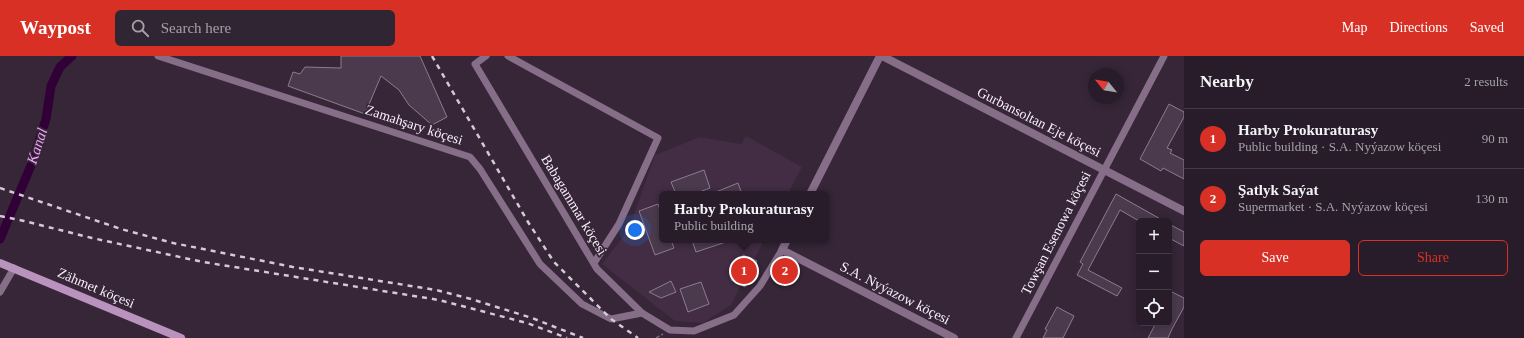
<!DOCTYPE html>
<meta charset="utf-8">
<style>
:root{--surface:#281c2a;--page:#302532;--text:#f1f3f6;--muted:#a5a1a8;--line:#443a47;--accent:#d93025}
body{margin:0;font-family:"Times New Roman",serif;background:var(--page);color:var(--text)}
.controls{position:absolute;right:12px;bottom:12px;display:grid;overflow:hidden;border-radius:6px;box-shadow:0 2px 10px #0003}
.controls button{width:36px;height:36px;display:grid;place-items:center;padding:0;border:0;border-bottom:1px solid var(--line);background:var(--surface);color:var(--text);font:20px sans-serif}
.compass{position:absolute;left:1088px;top:12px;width:36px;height:36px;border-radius:50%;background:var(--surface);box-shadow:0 2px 10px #0003;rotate:300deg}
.you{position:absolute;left:635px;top:174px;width:14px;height:14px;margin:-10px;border:3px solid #fff;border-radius:50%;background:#1a73e8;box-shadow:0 0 0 6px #1a73e833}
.badge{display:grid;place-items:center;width:26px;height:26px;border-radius:50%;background:var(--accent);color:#fff;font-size:13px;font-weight:700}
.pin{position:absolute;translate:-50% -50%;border:2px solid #fff;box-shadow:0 1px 4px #0006}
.popup{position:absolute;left:659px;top:135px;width:170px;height:52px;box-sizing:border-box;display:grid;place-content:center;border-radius:6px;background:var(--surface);filter:drop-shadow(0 1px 3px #0005);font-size:13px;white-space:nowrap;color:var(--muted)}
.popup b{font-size:15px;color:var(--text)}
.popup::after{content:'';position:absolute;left:50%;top:100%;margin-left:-8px;border:8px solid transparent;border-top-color:var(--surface)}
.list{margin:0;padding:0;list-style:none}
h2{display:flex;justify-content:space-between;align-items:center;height:52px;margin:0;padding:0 16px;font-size:17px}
h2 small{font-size:13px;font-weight:400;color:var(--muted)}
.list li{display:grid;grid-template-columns:26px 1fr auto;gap:12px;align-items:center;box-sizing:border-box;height:60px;padding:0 16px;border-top:1px solid var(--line)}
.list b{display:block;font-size:15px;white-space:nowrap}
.list p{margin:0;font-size:13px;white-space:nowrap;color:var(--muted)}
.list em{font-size:13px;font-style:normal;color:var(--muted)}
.actions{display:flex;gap:8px;padding:12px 16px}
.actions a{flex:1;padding:9px 0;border:1px solid var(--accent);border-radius:6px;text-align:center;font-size:14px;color:var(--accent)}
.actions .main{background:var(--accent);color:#fff}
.icon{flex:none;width:22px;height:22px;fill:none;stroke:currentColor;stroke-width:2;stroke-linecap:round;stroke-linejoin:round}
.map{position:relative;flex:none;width:1184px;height:282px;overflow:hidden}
header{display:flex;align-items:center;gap:24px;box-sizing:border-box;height:56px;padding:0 20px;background:var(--accent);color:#fff}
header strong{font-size:19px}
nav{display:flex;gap:22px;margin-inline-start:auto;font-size:14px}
.search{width:280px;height:36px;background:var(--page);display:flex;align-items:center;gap:10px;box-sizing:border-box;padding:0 14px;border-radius:6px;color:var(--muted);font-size:15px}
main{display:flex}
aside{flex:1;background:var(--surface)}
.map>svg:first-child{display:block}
</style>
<header>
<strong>Waypost</strong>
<div class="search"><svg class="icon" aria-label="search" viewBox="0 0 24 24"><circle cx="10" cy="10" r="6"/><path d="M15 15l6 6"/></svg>Search here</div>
<nav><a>Map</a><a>Directions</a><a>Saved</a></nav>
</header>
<main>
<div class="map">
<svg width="1184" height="282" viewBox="0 0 1184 282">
<rect width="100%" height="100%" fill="#362638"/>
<path fill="#422d44" d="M 746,80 L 802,111 L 788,138 L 662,138 L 662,184 L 764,184 L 754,204 L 743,199 L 731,224 L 741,229 L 731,249 L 703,267 L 675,265 L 602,208 L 629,173 L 655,99 L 700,81 L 741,88 Z"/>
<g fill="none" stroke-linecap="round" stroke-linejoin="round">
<path stroke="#300037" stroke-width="9" d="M 0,183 L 32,107 L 46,63 L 51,30 L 60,11 L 72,0"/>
</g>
<path fill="#4b3a4d" stroke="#8e7b90" d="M 341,0 L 420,0 L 447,61 L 432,69 L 409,49 L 399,34 L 381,20 L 365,58 L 288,30 L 293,16 L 300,18 L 305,11 L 341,12 Z
M 1169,48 L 1184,56 L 1184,61 L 1167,92 L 1172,94 L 1170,97 L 1184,104 L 1184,123 L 1163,112 L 1161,115 L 1140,103 Z
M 704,114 L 710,132 L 694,138 L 676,138 L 671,126 Z
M 738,127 L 742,138 L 711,138 Z
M 1116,138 L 1164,165 L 1139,165 L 1120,154 L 1088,214 L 1122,232 L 1117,240 L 1077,219 L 1083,208 L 1080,206 Z
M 658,148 L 662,160 L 662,184 L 671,184 L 674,192 L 655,199 L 639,155 Z
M 1169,168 L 1184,176 L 1184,190 L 1169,182 Z
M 692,184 L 729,184 L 729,185 L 696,196 Z
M 743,199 L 757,205 L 745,231 L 731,224 Z
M 671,225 L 676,236 L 661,242 L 649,236 Z
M 701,226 L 709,248 L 688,256 L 680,233 Z
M 1172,236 L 1184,242 L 1184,251 L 1172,273 L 1168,282 L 1148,282 L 1156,267 L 1169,267 L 1169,242 Z
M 1057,251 L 1074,260 L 1063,282 L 1043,282 L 1047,274 L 1045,273 Z"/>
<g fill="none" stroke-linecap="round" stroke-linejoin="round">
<path stroke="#746676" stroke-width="1.5" stroke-dasharray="4 2" stroke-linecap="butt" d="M 656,282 L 663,278"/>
<path stroke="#866e89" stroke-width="7" d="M 158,0 L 470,101 L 480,113 L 540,208 L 582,248 L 611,263 L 642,257
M 486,0 L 475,8 L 597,213 L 642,257 L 670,274 L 694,275 L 734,259 L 760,230 L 782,194
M 508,0 L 658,82 L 619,168 L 594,207
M 0,236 L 14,212
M 1016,282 L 1164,0"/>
<path stroke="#866e89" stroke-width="8" d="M 882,0 L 1184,155
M 810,138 L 880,0
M 787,184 L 782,194 L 954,282"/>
<path stroke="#b992bd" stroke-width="8" d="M 0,207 L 181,282"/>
<path stroke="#d5c9d6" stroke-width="2.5" stroke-dasharray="5 5" stroke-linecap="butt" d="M 432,0 L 528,166 L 554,206 L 611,263 L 638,282
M 0,132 L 121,173 L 173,187 L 293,211 L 436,234 L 471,243 L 532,262 L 583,282
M 0,160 L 24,165 L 92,182 L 203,206 L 439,244 L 527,267 L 567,282"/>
</g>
<g text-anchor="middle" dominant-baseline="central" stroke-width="3.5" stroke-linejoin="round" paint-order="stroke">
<g font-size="14" fill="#f9eefa" stroke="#362638">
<text transform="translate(1039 66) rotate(27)">Gurbansoltan Eje köçesi</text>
<text transform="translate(414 69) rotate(18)">Zamahşary köçesi</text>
<text transform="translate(574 149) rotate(59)">Babagammar köçesi</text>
<text transform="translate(1056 177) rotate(-63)">Towşan Esenowa köçesi</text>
<text transform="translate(96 232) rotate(23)">Zähmet köçesi</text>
<text transform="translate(895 237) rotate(27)">S.A. Nyýazow köçesi</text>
</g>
<g font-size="15" font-style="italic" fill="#eea3f7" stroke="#362638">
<text transform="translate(37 90) rotate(-72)">Kanal</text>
</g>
</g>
</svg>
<div class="controls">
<button>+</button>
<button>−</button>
<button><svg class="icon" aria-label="locate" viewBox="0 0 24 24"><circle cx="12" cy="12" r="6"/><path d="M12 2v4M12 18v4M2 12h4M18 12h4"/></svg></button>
</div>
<svg class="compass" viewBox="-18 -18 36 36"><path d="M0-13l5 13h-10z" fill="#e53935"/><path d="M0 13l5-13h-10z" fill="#a5a1a8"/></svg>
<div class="you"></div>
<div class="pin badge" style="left:744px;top:215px">1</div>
<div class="popup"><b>Harby Prokuraturasy</b>Public building</div>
<div class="pin badge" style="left:785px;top:215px">2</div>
</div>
<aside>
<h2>Nearby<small>2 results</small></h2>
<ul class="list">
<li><span class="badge">1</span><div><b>Harby Prokuraturasy</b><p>Public building · S.A. Nyýazow köçesi</p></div><em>90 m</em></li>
<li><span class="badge">2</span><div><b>Şatlyk Saýat</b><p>Supermarket · S.A. Nyýazow köçesi</p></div><em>130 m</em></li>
</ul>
<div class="actions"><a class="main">Save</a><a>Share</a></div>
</aside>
</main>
